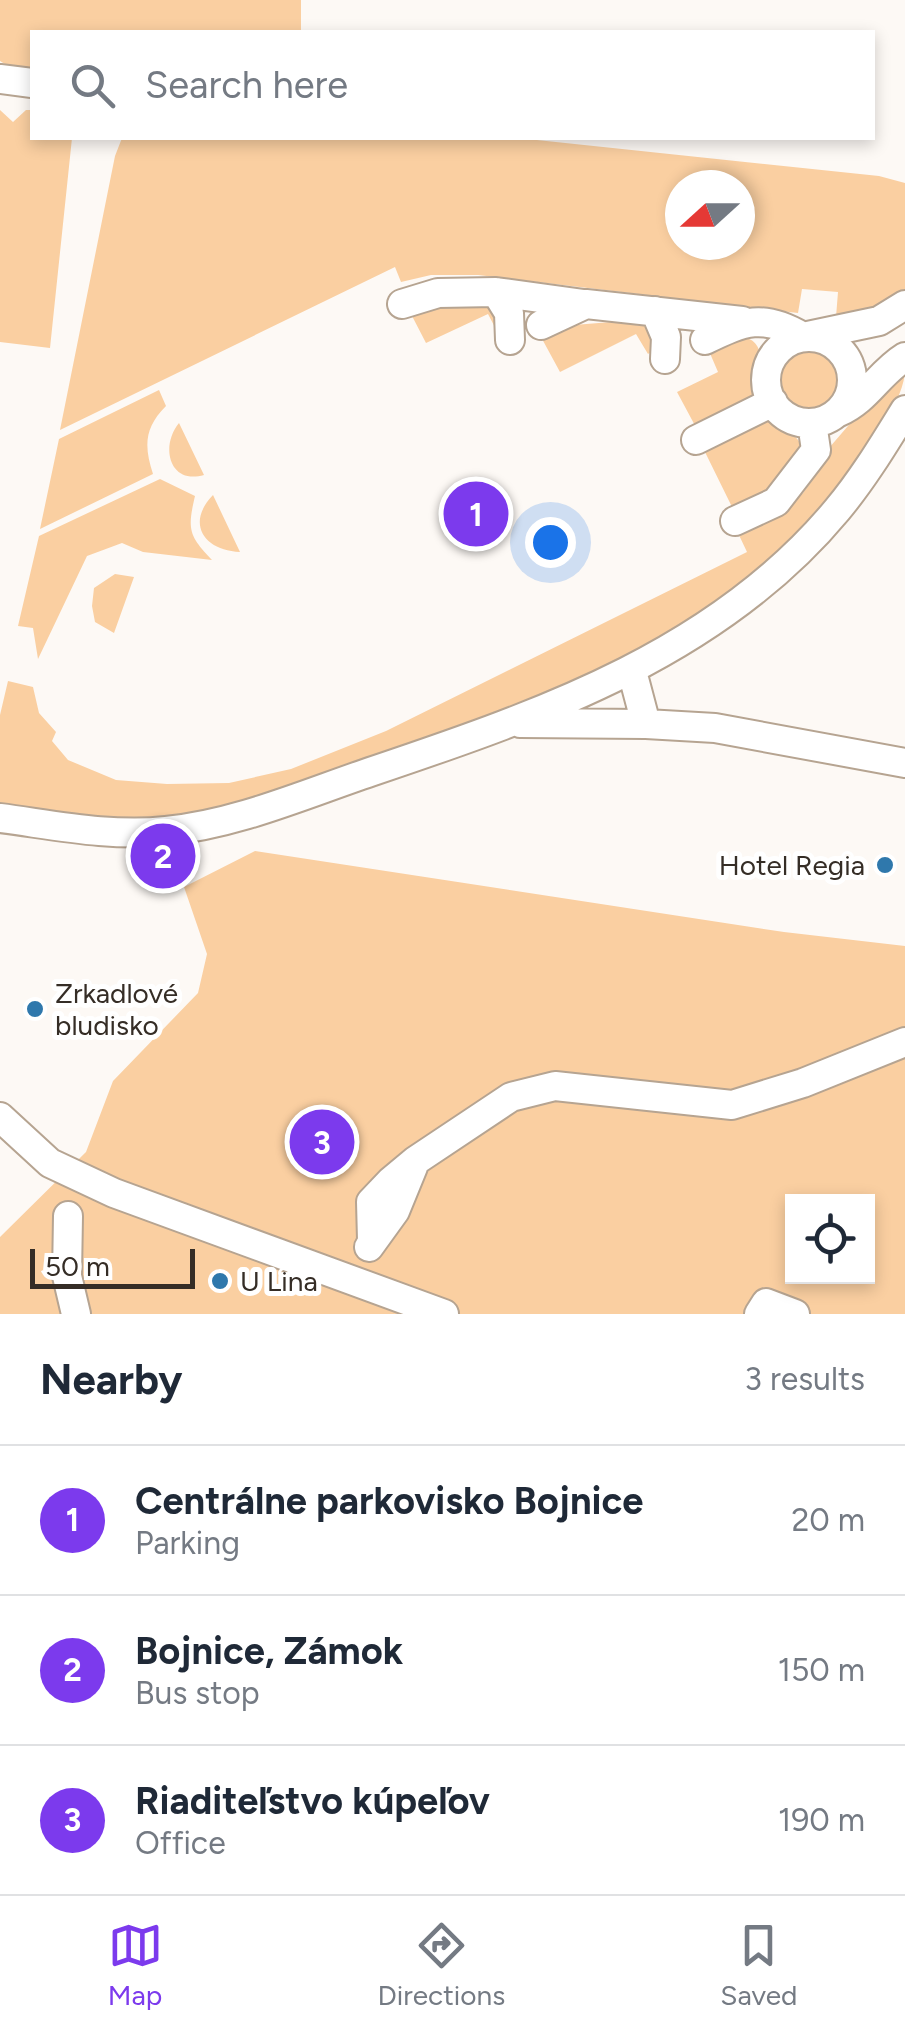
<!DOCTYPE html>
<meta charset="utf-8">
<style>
:root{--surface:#fff;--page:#f6f6f7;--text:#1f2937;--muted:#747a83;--line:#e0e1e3;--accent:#7c3aed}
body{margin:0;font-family:Figtree,sans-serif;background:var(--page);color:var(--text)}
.controls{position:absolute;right:30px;bottom:30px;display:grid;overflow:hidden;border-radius:0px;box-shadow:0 5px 15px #0003}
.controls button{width:90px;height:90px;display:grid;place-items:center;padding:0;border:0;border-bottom:2px solid var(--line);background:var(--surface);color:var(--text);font:50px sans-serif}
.compass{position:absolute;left:665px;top:170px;width:90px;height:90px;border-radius:50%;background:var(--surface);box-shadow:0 5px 15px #0003;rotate:249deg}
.scale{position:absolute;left:30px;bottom:25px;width:165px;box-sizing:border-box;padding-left:10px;border:5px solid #352d26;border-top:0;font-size:28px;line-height:35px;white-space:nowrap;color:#352d26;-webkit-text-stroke:8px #fff;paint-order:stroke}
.you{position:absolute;left:550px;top:542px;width:35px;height:35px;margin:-25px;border:8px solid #fff;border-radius:50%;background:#1a73e8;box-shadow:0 0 0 15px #1a73e833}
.badge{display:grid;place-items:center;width:65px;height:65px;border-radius:50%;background:var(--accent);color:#fff;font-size:32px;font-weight:700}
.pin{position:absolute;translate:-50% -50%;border:5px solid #fff;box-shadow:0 2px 10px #0006}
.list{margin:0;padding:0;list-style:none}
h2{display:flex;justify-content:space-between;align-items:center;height:130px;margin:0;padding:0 40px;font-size:42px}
h2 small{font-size:32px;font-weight:400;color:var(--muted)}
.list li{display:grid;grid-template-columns:65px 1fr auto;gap:30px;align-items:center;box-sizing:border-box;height:150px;padding:0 40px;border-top:2px solid var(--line)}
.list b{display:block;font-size:38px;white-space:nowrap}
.list p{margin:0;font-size:32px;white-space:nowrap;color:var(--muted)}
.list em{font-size:32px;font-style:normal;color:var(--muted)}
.icon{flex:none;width:55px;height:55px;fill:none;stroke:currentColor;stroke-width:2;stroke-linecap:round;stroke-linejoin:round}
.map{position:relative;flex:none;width:905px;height:1314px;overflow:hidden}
.search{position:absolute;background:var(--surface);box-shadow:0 5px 15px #0003;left:30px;right:30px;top:30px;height:110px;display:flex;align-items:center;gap:25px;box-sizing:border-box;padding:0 35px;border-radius:0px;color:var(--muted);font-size:38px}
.sheet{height:580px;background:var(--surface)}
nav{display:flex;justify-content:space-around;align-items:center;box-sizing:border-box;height:140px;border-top:2px solid var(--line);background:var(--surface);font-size:28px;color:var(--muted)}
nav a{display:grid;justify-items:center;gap:5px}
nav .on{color:var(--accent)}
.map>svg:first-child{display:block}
</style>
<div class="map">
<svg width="905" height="1314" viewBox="0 0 905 1314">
<rect width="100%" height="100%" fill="#fdf9f5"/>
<path fill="#facfa1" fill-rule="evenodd" d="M 0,0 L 301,0 L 301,32 L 32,32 L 32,74 L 18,72 L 0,61 Z
M 0,110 L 13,122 L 26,110 L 32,110 L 32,138 L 72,138 L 50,348 L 0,342 Z
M 122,138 L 518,138 L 879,176 L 905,183 L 905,293 L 876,310 L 836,317 L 838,292 L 802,289 L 798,313 L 478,275 L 431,275 L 401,282 L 395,267 L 60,430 L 115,156 ZM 680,185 L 740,185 L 740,245 L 680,245 Z
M 446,304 L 497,308 L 499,335 L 488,314 L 426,343 L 411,314 Z
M 611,322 L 652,327 L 655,349 L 648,354 L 636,334 L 560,372 L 541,337 L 562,326 Z
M 740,337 C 772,338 759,382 755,403 L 699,433 L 677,392 L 718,372 L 709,351 Z
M781 380a32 32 0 1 1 64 0a32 32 0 1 1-64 0Z
M 897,369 L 905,369 C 905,400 871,443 852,467 C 824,503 781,557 745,584 C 638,665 508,709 383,753 C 333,771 284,792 233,806 C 157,827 77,815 0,806 L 0,715 L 8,681 L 33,687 L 39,713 L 56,732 L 52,741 L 68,760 L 116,780 L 167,784 L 229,783 L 291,769 L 386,731 L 747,552 L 738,533 L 773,518 L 803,493 L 822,467 L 829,448 Z
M 159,390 L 166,406 C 144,428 144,446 153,474 L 40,529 L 59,439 Z
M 763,421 C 782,422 794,433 804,448 L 778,486 L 734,511 L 704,450 Z
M 179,423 L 204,475 C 169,485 160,446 179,423 Z
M 160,479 L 195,496 C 187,530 189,536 212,560 L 143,552 L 122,543 L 87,556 L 38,659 L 33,628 L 18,626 L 39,536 Z
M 213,495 L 240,552 C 205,551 185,524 213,495 Z
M 115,574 L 134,577 L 114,633 L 95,622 L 92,606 L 94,588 Z
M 255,851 L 784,932 L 905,946 L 905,1314 L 0,1314 L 0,1237 L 86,1152 L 113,1081 L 198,993 L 207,954 L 184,887 ZM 792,1202 L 868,1202 L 868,1276 L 792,1276 Z"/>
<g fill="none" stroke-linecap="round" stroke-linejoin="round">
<defs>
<path id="minor" d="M 0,79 L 32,83
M 496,292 L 509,313 L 510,340
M 402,304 L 438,293 L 496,292 L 584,304
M 655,311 L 666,337 L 665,359
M 541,325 L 586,304 L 742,321
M766 380a43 43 0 1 1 86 0a43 43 0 1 1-86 0Z
M 705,340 C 744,321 763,313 803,337 L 879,321 L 905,305
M 839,412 C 867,400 879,373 905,357
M 696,440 L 773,402
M 735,521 L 776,502 L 816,450 L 812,423
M 632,671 L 646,724
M 520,723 L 646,724 L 715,728 L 905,763
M 0,818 C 54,825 110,837 166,831 C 238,824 307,793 376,770 C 545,713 719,652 837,510 C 863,479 884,444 905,410
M 0,1117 L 50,1163 L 114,1193 L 444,1314
M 68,1216 L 67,1276 L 76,1314
M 372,1240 L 371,1202 L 391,1181 L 415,1161 L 511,1097 L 555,1086 L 732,1105 L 803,1083 L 905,1042
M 369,1247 L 395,1211 L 413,1167
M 759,1314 L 766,1303 L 795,1314"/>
</defs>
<use href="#minor" stroke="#b6a491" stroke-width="32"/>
<use href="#minor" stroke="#fff" stroke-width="28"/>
</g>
<g fill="#2f78ac" stroke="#fff" stroke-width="4">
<circle cx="885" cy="865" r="10"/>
<circle cx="35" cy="1009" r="10"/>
<circle cx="220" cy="1281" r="10"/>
</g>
<g text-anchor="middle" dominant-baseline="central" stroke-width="10" stroke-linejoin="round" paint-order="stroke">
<g font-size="28" fill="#352d26" stroke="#fff" text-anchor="start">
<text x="865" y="865" text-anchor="end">Hotel Regia</text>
<text x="55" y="993">Zrkadlové<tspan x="55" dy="32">bludisko</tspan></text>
<text x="240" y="1281">U Lina</text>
</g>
</g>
</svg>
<div class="controls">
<button><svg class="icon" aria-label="locate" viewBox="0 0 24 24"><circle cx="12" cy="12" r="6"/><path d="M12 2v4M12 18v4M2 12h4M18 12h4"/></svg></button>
</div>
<svg class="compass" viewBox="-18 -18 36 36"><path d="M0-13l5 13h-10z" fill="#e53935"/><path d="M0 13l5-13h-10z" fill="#747a83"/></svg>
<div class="scale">50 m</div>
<div class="you"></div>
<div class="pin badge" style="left:476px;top:514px">1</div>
<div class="pin badge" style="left:163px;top:856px">2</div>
<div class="pin badge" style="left:322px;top:1142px">3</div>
<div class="search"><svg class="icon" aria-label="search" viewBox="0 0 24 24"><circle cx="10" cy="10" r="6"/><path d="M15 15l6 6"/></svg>Search here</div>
</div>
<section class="sheet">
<h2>Nearby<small>3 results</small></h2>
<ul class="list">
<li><span class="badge">1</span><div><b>Centrálne parkovisko Bojnice</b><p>Parking</p></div><em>20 m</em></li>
<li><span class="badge">2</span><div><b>Bojnice, Zámok</b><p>Bus stop</p></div><em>150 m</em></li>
<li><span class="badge">3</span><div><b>Riaditeľstvo kúpeľov</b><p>Office</p></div><em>190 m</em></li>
</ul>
</section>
<nav>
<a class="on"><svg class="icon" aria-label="map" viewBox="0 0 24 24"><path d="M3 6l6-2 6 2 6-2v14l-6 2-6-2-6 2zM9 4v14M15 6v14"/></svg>Map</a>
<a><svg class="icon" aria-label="directions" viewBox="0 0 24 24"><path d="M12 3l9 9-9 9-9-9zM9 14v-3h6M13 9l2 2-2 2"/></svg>Directions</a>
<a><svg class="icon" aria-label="saved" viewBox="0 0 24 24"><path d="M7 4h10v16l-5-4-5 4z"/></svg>Saved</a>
</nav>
